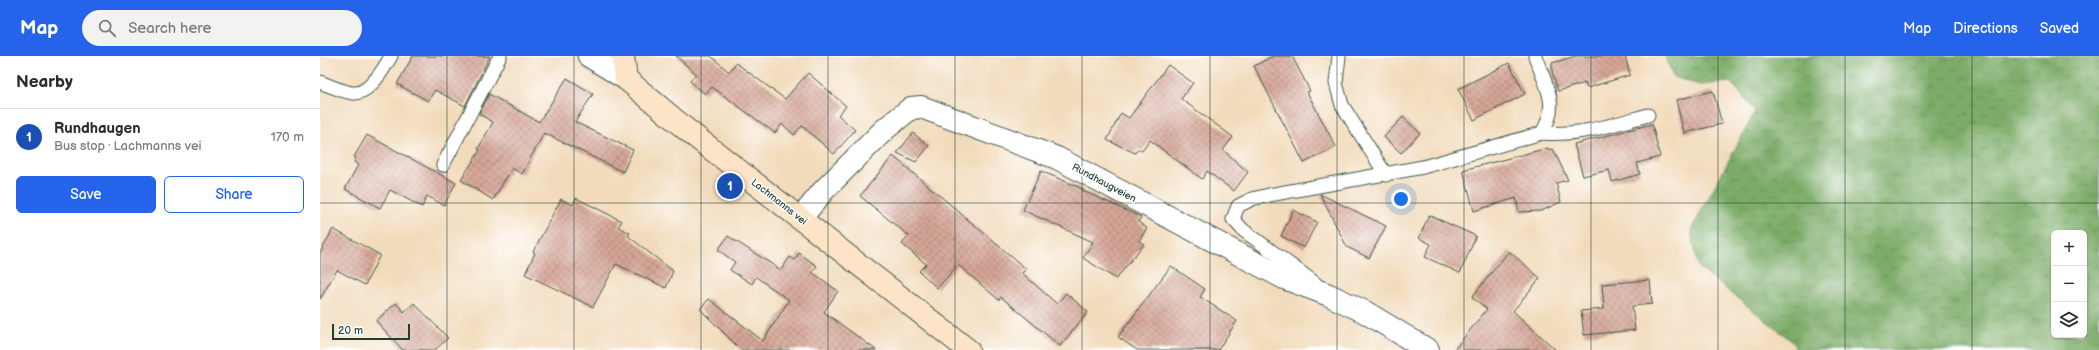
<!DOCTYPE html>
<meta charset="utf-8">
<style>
:root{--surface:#fff;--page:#f2f2f3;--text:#2b2b33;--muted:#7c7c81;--line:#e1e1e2;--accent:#2563eb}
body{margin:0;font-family:"Balsamiq Sans",sans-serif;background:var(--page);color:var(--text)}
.controls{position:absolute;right:12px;bottom:12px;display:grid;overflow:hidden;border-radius:6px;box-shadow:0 1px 3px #0004}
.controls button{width:36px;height:36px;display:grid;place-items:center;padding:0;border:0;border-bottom:1px solid var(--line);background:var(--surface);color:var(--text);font:20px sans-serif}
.scale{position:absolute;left:12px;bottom:10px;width:78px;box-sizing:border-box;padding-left:4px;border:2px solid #1f3d34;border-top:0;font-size:11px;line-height:14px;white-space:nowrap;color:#1f3d34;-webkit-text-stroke:3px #fff;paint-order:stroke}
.you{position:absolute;left:1081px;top:143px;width:14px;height:14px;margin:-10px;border:3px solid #fff;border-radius:50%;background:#1a73e8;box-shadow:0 0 0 6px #1a73e833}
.badge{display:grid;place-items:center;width:26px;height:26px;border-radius:50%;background:var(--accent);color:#fff;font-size:13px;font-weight:700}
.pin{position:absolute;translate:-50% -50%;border:2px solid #fff;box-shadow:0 1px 4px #0006}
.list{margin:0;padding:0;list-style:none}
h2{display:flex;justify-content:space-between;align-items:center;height:52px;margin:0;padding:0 16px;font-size:17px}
h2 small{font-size:13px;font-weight:400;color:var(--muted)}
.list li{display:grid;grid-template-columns:26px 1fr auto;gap:12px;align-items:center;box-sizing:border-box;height:56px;padding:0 16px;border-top:1px solid var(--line)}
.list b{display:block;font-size:15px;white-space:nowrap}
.list p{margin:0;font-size:13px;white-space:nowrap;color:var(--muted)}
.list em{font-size:13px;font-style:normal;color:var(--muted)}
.actions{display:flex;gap:8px;padding:12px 16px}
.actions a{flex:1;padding:9px 0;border:1px solid var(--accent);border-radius:6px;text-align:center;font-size:14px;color:var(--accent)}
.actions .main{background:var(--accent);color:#fff}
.icon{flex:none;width:22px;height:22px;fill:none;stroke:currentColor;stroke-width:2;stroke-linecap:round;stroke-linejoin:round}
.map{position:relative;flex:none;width:1779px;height:294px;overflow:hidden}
header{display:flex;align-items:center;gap:24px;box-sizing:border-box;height:56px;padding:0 20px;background:var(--accent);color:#fff}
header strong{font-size:19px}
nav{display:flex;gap:22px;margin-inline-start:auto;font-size:14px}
.search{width:280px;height:36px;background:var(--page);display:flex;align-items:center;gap:10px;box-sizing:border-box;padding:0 14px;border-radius:22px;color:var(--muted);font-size:15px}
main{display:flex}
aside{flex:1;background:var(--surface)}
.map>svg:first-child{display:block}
</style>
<header>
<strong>Map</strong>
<div class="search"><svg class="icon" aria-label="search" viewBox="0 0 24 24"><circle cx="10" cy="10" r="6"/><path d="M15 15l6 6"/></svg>Search here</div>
<nav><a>Map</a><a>Directions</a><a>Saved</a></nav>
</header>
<main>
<aside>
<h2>Nearby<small></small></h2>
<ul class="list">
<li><span class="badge" style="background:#1a4fb4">1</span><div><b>Rundhaugen</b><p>Bus stop · Lachmanns vei</p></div><em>170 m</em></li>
</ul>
<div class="actions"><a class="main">Save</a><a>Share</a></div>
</aside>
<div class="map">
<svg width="1779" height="294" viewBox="0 0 1779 294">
<defs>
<pattern id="forest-crowns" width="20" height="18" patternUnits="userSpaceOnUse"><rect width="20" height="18" fill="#7bac67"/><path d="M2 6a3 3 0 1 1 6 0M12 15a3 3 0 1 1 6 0" fill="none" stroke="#648d56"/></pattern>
<pattern id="building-cross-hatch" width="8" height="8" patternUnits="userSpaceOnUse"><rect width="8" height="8" fill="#d6a696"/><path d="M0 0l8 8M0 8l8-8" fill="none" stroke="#ad887b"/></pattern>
</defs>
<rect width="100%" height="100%" fill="#fff"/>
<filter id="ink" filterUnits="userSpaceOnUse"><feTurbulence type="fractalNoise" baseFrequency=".025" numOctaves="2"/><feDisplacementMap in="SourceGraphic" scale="8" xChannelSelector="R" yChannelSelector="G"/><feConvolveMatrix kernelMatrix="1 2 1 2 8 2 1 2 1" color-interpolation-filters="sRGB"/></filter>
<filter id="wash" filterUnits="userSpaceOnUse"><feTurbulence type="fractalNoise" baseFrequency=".012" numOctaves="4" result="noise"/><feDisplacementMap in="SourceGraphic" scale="16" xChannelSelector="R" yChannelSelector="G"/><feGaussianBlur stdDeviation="0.9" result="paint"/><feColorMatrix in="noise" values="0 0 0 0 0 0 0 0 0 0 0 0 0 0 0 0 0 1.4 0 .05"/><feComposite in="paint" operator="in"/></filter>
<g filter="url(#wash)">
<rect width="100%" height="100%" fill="#f2dbbb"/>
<path fill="url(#forest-crowns)" stroke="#4d744e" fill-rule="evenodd" d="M 1345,0 L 1779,0 L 1779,294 L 1476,294 L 1473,286 L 1378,211 L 1371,174 L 1435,56 L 1411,26 L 1380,29 L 1353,21 ZM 1734,177 L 1764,177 L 1764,279 L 1734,279 Z"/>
<g id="blocks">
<path fill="url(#building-cross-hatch)" d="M 93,0 L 170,0 L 145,50 L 115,34 L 108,45 L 77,28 Z
M 356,0 L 391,0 L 409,16 L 416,7 L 465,43 L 488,17 L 526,50 L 518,59 L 535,74 L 514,98 L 482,70 L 474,79 L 462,68 L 455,77 L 392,31 L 385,38 L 370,25 L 376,18 Z
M 953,0 L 972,0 L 990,35 L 987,36 L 1016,91 L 984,107 L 934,10 Z
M 1256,0 L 1305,0 L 1310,19 L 1267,32 L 1265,27 L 1238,35 L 1232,16 L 1232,7 Z
M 1189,7 L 1205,38 L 1154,64 L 1138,33 Z
M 848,9 L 873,27 L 861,43 L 913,81 L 903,94 L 928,116 L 914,135 L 887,115 L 882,123 L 830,84 L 822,95 L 818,93 L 815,97 L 787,84 L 801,57 L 809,62 Z
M 247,22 L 273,38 L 255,66 L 313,94 L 303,116 L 224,77 L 202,118 L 192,112 L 173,144 L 141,124 L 160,94 L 158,93 L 173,66 L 159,58 L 169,38 L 219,66 Z
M 1393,35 L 1402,68 L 1364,77 L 1356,44 Z
M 1083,61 L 1100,77 L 1081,97 L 1064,81 Z
M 1332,68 L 1340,101 L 1317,107 L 1320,118 L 1292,126 L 1289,114 L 1263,120 L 1254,88 Z
M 593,77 L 609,90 L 596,106 L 577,97 Z
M 47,79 L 136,127 L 124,149 L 107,140 L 102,151 L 70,134 L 60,152 L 25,133 L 38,109 L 34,106 L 36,102 L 34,101 Z
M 1228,92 L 1229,94 L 1233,93 L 1248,124 L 1236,127 L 1241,146 L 1221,155 L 1199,156 L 1196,142 L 1154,155 L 1143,114 Z
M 573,100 L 706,213 L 702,217 L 737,248 L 746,237 L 768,256 L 740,290 L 681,241 L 679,244 L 638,209 L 617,232 L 599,215 L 606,208 L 582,188 L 589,180 L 540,140 Z
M 721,115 L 763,133 L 763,135 L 821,161 L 818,166 L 827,172 L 819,185 L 824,188 L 796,223 L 763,202 L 773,186 L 703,154 Z
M 1000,138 L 1066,170 L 1049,202 L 1027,191 Z
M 256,142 L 302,165 L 298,171 L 310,177 L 308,180 L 353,215 L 346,232 L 296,208 L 273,251 L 205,218 L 215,197 L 213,196 L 241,143 L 253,149 Z
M 973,154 L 997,166 L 984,192 L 961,180 Z
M 1109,159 L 1156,180 L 1140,217 L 1105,201 L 1111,188 L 1099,182 Z
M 13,173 L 60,199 L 45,229 L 17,214 L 0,243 L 0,197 Z
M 408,180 L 461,214 L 470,201 L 475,204 L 479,197 L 497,210 L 492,216 L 518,235 L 504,256 L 556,294 L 421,294 L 380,253 L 389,243 L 443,285 L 469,244 L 436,221 L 432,228 L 410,214 L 415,206 L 398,194 Z
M 1189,195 L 1220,222 L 1193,255 L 1236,294 L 1134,294 L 1167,253 L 1152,241 Z
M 851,210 L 885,233 L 880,241 L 917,265 L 898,294 L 817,294 L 798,281 Z
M 1330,224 L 1332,248 L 1312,250 L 1315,274 L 1264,279 L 1261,255 L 1284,253 L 1282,228 Z
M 76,247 L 84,256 L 94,247 L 128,282 L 115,294 L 83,294 L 56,265 Z"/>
</g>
</g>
<g filter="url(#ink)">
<use href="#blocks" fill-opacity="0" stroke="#3f5548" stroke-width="1"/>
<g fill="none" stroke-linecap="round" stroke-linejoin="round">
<defs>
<path id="lane" d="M 1019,0 L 1016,27 L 1022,49 L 1066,119
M 1215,0 C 1226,31 1240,47 1222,77
M 0,26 C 8,29 28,38 36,37 C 50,36 65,11 71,0
M 123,109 L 180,0
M 995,227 L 923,174 L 913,163 L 918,150 L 932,143 L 949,139 L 1103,111 L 1222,77 C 1260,80 1292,69 1328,59"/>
<path id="street" d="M 269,0 L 306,23
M 480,163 L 504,134 L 564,74 L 591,52 L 601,51 L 737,102 L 964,222 L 1009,239 L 1045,256 L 1108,294"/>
<path id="secondary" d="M 303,0 L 306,23 L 367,74 L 648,294"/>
</defs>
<use href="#lane" stroke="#3f5548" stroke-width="15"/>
<use href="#street" stroke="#3f5548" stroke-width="24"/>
<use href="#secondary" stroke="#3f5548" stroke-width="24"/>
<use href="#lane" stroke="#fff" stroke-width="13"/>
<use href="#street" stroke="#fff" stroke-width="22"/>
<use href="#secondary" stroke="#fee4c6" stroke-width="22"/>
</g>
</g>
<path fill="none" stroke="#1f3d34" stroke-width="1" stroke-opacity="0.55" d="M 127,0 L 127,294M 254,0 L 254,294M 381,0 L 381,294M 508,0 L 508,294M 635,0 L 635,294M 762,0 L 762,294M 890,0 L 890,294M 1017,0 L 1017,294M 1144,0 L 1144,294M 1271,0 L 1271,294M 1398,0 L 1398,294M 1525,0 L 1525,294M 1652,0 L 1652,294M 0,147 L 1779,147"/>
<g text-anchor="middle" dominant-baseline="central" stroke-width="3" stroke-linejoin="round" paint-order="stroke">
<g font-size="10" fill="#1f3d34" stroke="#fff">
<text transform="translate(784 127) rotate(28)">Rundhaugveien</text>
<text transform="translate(459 146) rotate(38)">Lachmanns vei</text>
</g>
</g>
</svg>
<div class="controls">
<button>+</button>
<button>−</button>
<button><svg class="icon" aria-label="layers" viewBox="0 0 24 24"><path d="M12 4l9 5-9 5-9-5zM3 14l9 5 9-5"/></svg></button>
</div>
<div class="scale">20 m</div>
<div class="you"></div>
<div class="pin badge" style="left:410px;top:130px;background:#1a4fb4">1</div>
</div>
</main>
